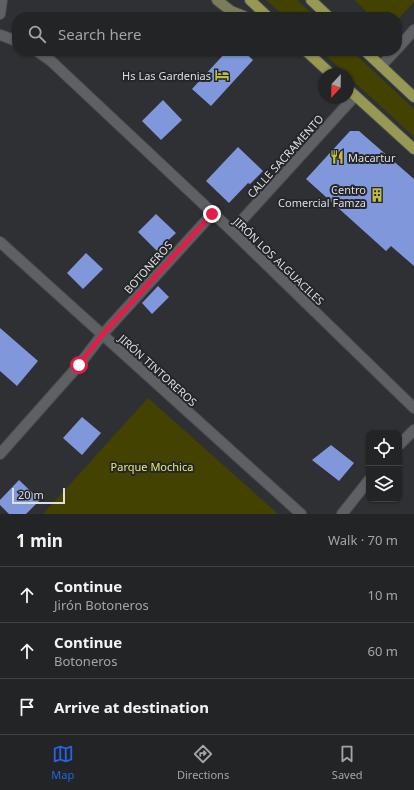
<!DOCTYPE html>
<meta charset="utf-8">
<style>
:root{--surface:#232426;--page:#2b2c2e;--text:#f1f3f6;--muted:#a3a4a7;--line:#404143;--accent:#2563eb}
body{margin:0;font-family:"Noto Sans",sans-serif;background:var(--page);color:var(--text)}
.controls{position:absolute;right:12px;bottom:12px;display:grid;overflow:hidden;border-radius:8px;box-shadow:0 1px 3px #0004}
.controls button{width:36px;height:36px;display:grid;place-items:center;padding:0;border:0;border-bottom:1px solid var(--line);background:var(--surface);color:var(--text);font:20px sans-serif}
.compass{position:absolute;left:318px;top:68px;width:36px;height:36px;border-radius:50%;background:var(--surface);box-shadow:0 1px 3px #0004;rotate:202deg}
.scale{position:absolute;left:12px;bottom:10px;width:53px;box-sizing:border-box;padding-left:4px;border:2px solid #dddee0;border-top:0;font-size:11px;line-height:14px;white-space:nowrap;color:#dddee0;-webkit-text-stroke:3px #252629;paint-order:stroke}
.stop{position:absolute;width:12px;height:12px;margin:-9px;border:3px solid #e11d48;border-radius:50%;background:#fff}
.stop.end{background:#e11d48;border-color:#fff;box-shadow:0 1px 4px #0008}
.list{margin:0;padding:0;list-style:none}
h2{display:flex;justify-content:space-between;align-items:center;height:52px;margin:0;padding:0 16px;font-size:17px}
h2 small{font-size:13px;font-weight:400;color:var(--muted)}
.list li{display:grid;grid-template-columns:26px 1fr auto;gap:12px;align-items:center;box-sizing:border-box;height:56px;padding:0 16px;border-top:1px solid var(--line)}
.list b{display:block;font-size:15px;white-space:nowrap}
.list p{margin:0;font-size:13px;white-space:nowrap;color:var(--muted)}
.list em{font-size:13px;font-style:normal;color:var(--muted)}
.icon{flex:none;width:22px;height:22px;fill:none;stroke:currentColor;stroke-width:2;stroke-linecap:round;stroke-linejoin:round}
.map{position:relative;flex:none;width:414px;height:514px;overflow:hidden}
.search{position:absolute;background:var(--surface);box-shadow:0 1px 3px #0004;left:12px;right:12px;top:12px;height:44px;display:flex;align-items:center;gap:10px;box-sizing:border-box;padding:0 14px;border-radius:16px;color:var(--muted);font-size:15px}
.sheet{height:220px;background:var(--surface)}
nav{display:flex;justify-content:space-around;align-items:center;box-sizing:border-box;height:56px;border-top:1px solid var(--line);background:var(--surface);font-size:11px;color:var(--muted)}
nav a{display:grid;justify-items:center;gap:2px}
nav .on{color:var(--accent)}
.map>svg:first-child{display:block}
</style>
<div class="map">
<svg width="414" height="514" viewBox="0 0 414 514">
<rect width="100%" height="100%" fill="#2f3033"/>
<path fill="#434200" d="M 266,0 L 297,0 L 316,17 L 285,17 Z
M 354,0 L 414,0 L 414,2 L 397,20 L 397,17 L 372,17 Z
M 321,51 L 352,51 L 414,109 L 414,137 L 348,76 L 348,74 L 346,74 Z
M 148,398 L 278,514 L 43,514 Z"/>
<path fill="#8097dc" d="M 227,51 L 243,51 L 253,60 L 211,106 L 192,89 Z
M 163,100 L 182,120 L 161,140 L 142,121 Z
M 350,131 L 359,131 L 414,179 L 414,266 L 391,246 L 386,251 L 306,179 Z
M 238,147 L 263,171 L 250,184 L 248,183 L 229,203 L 206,181 Z
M 156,214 L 176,233 L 157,251 L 138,232 Z
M 86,253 L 103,269 L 83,289 L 67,273 Z
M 158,286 L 169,297 L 152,314 L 142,303 Z
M 0,328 L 38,361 L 17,386 L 0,371 Z
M 82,417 L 101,433 L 82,455 L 63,438 Z
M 331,445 L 354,463 L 339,481 L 312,460 Z
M 19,480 L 40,500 L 26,514 L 9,514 L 0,505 L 0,500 Z"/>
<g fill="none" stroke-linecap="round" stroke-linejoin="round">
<defs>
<path id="street" d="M 0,14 L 2,0
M 0,35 L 17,41
M 397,49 L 414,30
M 37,51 L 51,61 L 232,231 L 414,408
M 381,66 L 395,51
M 232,231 L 355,96
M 0,242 L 301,514
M 399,445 L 414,430
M 0,454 L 79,365 L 102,335 L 212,214
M 342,514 L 369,480"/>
<path id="secondary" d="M 217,0 L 231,11 L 246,17"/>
<path id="primary" d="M 250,0 L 268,17
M 311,0 L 329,17
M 306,51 L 331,74
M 365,51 L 414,97
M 348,89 L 414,149"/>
</defs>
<use href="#street" stroke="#4a4b4e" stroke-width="12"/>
<use href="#secondary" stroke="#4a4b4e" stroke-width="12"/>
<use href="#primary" stroke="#4a4b4e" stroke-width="12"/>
<use href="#street" stroke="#5e6063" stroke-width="10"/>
<use href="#secondary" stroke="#7b7c5c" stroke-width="10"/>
<use href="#primary" stroke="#989855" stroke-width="10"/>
</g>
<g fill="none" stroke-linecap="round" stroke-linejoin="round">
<path stroke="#e11d48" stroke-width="5" d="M 79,365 L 102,335 L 212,214"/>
</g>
<defs>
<symbol id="hotel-bare" viewBox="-9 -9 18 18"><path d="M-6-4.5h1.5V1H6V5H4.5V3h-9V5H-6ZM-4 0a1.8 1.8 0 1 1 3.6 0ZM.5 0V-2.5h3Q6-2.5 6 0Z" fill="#bfbe41" stroke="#252629" stroke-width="2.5" paint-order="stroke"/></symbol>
<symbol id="restaurant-bare" viewBox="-9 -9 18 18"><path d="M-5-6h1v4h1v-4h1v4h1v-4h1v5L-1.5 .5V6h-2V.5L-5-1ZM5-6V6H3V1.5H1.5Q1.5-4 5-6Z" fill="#bfbe41" stroke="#252629" stroke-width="2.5" paint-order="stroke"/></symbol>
<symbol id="building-bare" viewBox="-9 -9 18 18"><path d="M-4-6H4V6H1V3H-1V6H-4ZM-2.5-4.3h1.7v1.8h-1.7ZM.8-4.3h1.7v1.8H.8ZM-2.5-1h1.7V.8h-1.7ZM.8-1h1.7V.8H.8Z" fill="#bfbe41" stroke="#252629" stroke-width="2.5" paint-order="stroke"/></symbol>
</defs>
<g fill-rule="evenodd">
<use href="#hotel-bare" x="212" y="65" width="20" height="20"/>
<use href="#restaurant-bare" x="327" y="147" width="20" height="20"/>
<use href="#building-bare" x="367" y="185" width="20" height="20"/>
</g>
<g text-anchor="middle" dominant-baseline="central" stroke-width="4" stroke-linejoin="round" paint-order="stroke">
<g font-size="11" fill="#dddee0" stroke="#252629" text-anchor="end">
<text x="211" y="75">Hs Las Gardenias</text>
<text x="348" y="157" text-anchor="start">Macartur</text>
<text x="366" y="189">Centro<tspan x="366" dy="13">Comercial Famza</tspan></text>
</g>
<g font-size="11" fill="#dddee0" stroke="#252629">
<text transform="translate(285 156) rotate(-48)">CALLE SACRAMENTO</text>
<text transform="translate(279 261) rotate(44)">JIRÓN LOS ALGUACILES</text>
<text transform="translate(148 267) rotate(-48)">BOTONEROS</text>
<text transform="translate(158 370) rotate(42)">JIRÓN TINTOREROS</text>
</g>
<g font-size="11" fill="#e8e877" stroke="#252629">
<text x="152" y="466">Parque Mochica</text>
</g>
</g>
</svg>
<div class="controls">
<button><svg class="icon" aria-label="locate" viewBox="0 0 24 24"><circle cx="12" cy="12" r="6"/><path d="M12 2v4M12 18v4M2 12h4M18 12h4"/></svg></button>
<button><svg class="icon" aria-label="layers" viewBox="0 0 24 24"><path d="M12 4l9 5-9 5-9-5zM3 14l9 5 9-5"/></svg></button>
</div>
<svg class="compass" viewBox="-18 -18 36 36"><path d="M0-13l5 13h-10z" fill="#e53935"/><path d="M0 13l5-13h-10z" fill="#a3a4a7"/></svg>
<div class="scale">20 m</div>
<div class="stop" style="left:79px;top:365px"></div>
<div class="stop end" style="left:212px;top:214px"></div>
<div class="search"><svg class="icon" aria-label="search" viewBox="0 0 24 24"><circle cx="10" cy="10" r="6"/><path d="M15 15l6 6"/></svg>Search here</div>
</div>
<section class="sheet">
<h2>1 min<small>Walk · 70 m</small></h2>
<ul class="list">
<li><svg class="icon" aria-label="ahead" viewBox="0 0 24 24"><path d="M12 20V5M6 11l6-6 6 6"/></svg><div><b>Continue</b><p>Jirón Botoneros</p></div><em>10 m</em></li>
<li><svg class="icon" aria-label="ahead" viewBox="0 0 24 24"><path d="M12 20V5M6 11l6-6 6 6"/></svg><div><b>Continue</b><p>Botoneros</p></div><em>60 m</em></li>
<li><svg class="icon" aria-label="arrive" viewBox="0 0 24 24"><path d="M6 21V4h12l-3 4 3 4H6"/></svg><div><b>Arrive at destination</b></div></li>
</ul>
</section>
<nav>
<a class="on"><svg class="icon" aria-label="map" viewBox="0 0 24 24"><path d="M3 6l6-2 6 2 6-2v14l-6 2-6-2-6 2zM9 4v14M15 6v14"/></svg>Map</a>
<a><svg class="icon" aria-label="directions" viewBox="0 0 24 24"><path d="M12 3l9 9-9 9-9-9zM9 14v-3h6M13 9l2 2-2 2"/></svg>Directions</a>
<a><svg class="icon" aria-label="saved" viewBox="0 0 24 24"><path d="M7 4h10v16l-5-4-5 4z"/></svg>Saved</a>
</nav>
